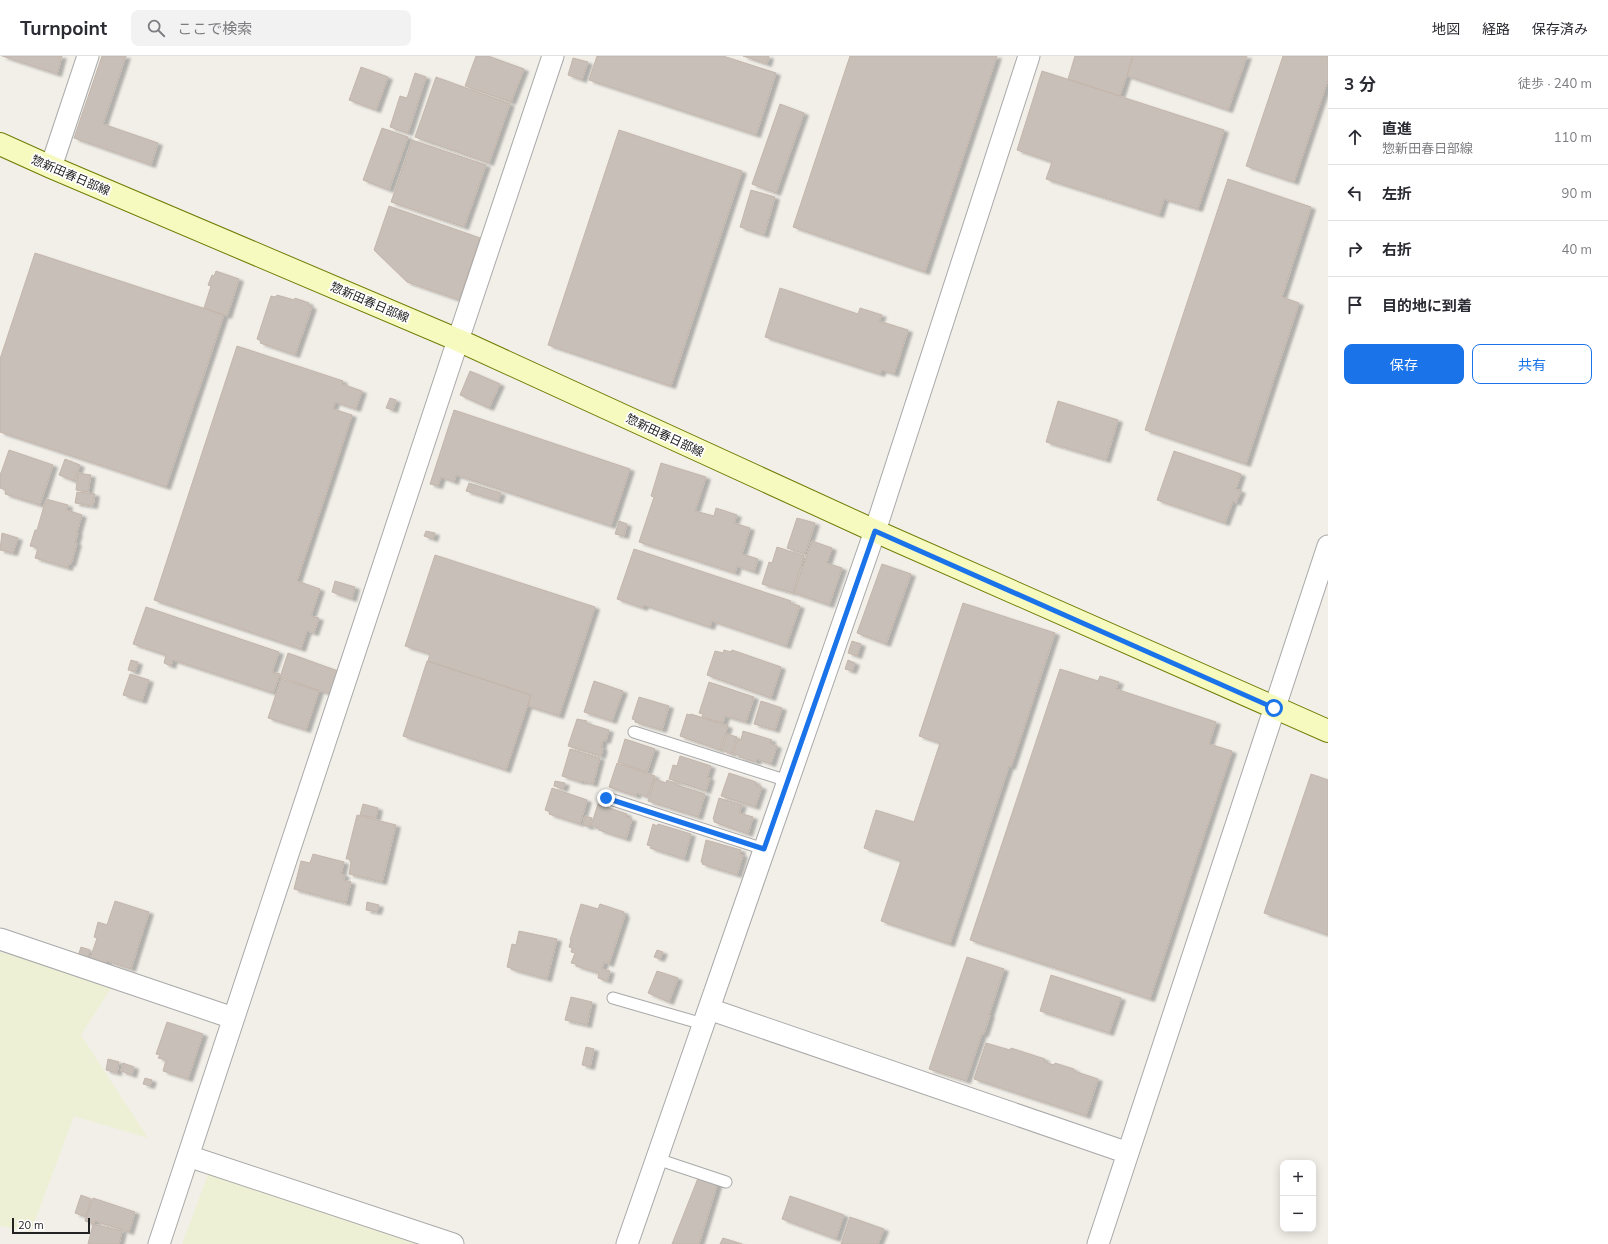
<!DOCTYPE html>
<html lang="ja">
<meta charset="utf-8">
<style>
:root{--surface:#fff;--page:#f2f2f3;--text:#2b2b33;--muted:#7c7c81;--line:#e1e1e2;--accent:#1a73e8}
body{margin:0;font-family:Mulish,"Noto Sans JP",sans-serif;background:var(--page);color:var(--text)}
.controls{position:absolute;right:12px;bottom:12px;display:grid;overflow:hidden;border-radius:8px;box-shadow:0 2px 10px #0003}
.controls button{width:36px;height:36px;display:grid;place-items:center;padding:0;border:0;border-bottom:1px solid var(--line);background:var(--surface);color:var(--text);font:20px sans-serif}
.scale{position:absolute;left:12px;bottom:10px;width:78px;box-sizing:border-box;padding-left:4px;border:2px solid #222;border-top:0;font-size:11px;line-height:14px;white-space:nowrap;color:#222;-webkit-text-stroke:3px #fff;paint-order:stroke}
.stop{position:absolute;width:12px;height:12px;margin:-9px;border:3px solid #1a73e8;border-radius:50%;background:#fff}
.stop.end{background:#1a73e8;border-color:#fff;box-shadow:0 1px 4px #0008}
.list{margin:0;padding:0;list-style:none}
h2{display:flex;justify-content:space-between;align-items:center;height:52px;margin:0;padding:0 16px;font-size:17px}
h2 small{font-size:13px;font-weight:400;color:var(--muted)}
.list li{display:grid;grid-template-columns:26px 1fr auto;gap:12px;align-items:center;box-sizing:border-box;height:56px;padding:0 16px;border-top:1px solid var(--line)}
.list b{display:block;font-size:15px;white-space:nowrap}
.list p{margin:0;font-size:13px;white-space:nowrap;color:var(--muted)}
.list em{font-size:13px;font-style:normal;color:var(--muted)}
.actions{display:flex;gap:8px;padding:12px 16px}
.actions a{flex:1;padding:9px 0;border:1px solid var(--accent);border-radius:8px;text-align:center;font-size:14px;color:var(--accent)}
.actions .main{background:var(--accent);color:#fff}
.icon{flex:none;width:22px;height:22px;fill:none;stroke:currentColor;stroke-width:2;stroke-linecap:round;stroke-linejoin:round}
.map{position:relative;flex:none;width:1328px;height:1188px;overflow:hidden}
header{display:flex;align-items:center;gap:24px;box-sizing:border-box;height:56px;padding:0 20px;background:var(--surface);border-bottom:1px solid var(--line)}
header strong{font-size:19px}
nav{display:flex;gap:22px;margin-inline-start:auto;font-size:14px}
.search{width:280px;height:36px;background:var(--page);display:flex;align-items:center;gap:10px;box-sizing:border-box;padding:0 14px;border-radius:8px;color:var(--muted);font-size:15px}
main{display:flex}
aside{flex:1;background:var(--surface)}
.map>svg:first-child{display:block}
</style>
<header>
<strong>Turnpoint</strong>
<div class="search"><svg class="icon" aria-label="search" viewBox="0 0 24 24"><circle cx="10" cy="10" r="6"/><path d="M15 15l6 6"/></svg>ここで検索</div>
<nav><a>地図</a><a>経路</a><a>保存済み</a></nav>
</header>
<main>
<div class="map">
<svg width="1328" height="1188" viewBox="0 0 1328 1188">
<defs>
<filter id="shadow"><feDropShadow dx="4.5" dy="2.5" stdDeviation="1" flood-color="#0004"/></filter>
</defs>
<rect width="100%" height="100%" fill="#f2efe9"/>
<path fill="#eef0d5" d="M 0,896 L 115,926 L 81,979 L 148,1082 L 74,1060 L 31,1176 L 0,1170 Z
M 210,1113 L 438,1188 L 182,1188 Z"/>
<path fill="#c7bfb8" stroke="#c4b6ab" filter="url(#shadow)" d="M 2,0 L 62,0 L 57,18 Z
M 102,0 L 126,0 L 103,68 L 158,87 L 151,109 L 74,82 Z
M 476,0 L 488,0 L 524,13 L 511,46 L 465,30 Z
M 597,0 L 723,0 L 776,17 L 756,79 L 589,24 Z
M 743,0 L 769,0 L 767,8 Z
M 850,0 L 997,0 L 925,216 L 793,171 Z
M 1075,0 L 1133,0 L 1120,40 L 1068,23 Z
M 1133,0 L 1247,0 L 1228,54 L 1127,20 Z
M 1283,0 L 1328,0 L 1328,24 L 1294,126 L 1246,110 Z
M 573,2 L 588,6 L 582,24 L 568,19 Z
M 361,11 L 388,21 L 376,54 L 349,44 Z
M 1042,15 L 1224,74 L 1198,153 L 1164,143 L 1159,159 L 1046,123 L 1052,106 L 1017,94 Z
M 415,17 L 426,21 L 408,77 L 390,71 L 400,40 L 407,42 Z
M 436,21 L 510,48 L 489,107 L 415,81 Z
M 780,48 L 804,57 L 776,137 L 752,128 Z
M 382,72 L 408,81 L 389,134 L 363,124 Z
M 619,74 L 742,115 L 671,330 L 548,289 Z
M 412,84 L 486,109 L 464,171 L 391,146 Z
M 1228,123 L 1311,151 L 1282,241 L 1299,247 L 1246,408 L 1145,374 Z
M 751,134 L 775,141 L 764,179 L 740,171 Z
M 389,150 L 480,182 L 459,244 L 407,226 L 374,194 Z
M 35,197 L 224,259 L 166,431 L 0,376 L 0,303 Z
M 216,215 L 239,223 L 227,260 L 204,252 L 211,230 L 208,229 L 212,219 L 214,220 Z
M 780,232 L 858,258 L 860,252 L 882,259 L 879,265 L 908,274 L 894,318 L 882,314 L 880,318 L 765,281 Z
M 277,239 L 294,244 L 295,242 L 309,247 L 308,249 L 312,251 L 295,299 L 260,287 L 261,285 L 257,283 L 271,240 L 276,241 Z
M 237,290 L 343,325 L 342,328 L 362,335 L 356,353 L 335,346 L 333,353 L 352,359 L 297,525 L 320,533 L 311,560 L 319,562 L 314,577 L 307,575 L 301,593 L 154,544 Z
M 470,315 L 500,328 L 489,352 L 460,339 Z
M 390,342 L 396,344 L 393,354 L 386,352 Z
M 1058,345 L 1118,364 L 1106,404 L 1046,386 Z
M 454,354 L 630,413 L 611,470 L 456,419 L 454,426 L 441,421 L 438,430 L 430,428 Z
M 9,394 L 53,409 L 40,449 L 5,438 L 6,434 L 0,432 L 0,417 L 1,417 Z
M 1174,395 L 1241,418 L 1236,433 L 1241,435 L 1236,447 L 1233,445 L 1225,467 L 1157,444 Z
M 65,403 L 80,409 L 74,425 L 59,419 Z
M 661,407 L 706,421 L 695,455 L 714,460 L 716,452 L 737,459 L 734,467 L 750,472 L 742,498 L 758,503 L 754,516 L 737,510 L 735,517 L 639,486 L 654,441 L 651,440 Z
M 78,417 L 91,419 L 88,436 L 76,434 Z
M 469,427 L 501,437 L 498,445 L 466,435 Z
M 77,436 L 95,438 L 93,450 L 75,447 Z
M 46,443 L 68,449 L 67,454 L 82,459 L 77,476 L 78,477 L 75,487 L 77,487 L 71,508 L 69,507 L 68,512 L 35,502 L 38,492 L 30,490 L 35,474 L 37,474 Z
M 797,462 L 815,467 L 805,498 L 787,492 Z
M 619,465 L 627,468 L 624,480 L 615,478 Z
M 426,475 L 435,477 L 433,483 L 424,480 Z
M 2,477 L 18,482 L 13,497 L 0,494 Z
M 812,485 L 832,492 L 827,507 L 842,512 L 829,549 L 794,537 Z
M 777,491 L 804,500 L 793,537 L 762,528 L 769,506 L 772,507 Z
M 634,493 L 791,545 L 790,547 L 800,550 L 786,590 L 712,565 L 710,571 L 644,549 L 643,552 L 617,543 Z
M 435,499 L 595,551 L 559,660 L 528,650 L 531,639 L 428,605 L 430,598 L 405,590 Z
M 882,508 L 911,518 L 886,588 L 857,577 Z
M 335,525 L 355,531 L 352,543 L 332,536 Z
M 963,547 L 1055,577 L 1011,711 L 1009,710 L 950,888 L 881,865 L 901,805 L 864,792 L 876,754 L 914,766 L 940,687 L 919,680 Z
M 146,551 L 279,596 L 272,616 L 280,618 L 273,637 L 173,604 L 171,610 L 164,607 L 166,599 L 133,588 Z
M 852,585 L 861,588 L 857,600 L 848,597 Z
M 724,594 L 731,596 L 732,594 L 781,611 L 771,642 L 707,619 L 715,595 L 723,597 Z
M 288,597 L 338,615 L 330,638 L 280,621 Z
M 131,604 L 138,606 L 135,616 L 128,614 Z
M 848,604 L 855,607 L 852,615 L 845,613 Z
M 427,605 L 531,639 L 506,714 L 403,680 Z
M 1060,613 L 1098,625 L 1100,620 L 1119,626 L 1116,633 L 1216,666 L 1209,688 L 1232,695 L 1150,943 L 970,884 Z
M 130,618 L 149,624 L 142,645 L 123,639 Z
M 281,623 L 319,635 L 306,674 L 268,662 Z
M 594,625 L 623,635 L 612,665 L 584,656 Z
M 709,626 L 754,641 L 746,666 L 725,660 L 723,667 L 702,661 L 703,658 L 699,657 Z
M 639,641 L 669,650 L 662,674 L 635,666 L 635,664 L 632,663 Z
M 761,645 L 782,652 L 775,674 L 754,668 Z
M 687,658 L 690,659 L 691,658 L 728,670 L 720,694 L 680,680 Z
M 577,663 L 587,665 L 586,667 L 609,674 L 606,685 L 603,684 L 601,692 L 603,692 L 601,700 L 568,690 Z
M 743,675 L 772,684 L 770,687 L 777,690 L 771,708 L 757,703 L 756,706 L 739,701 L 739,699 L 733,698 L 738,683 L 741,684 Z
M 727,678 L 737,681 L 731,698 L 722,694 Z
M 625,683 L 655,693 L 647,716 L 618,706 Z
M 570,693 L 600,702 L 593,728 L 582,725 L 581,726 L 562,720 Z
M 680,700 L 711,710 L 707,722 L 710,722 L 706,735 L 669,723 L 673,709 L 677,710 Z
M 617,707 L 655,720 L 647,741 L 637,737 L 636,740 L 609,731 Z
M 729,717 L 756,726 L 755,729 L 762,731 L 755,751 L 721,740 Z
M 1311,718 L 1328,724 L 1328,879 L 1264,857 Z
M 655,723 L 666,727 L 667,724 L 677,728 L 677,729 L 705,738 L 698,761 L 648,745 Z
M 555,725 L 565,727 L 563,733 L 554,730 Z
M 552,732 L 587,744 L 580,768 L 549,758 L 550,756 L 545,754 Z
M 719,742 L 742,749 L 739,757 L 753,761 L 748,778 L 714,766 L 714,764 L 713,763 Z
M 363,748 L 378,752 L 376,762 L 360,759 Z
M 598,748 L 627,758 L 626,761 L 632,763 L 626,783 L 599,774 L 599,772 L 591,770 Z
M 357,759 L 396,769 L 382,826 L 349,818 L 351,807 L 349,803 L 346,803 Z
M 585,760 L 592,762 L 589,771 L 583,769 Z
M 653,768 L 657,770 L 658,768 L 691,778 L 684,803 L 650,792 L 651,790 L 647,789 Z
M 706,784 L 741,794 L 740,798 L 743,799 L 737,819 L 702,808 L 703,806 L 701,806 Z
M 313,798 L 344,806 L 341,818 L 345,819 L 343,824 L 351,826 L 346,847 L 294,833 L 301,805 L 310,807 Z
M 115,845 L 149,856 L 131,913 L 107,905 L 105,908 L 90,903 L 97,882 L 94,881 L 98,866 L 107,869 Z
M 367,846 L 379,849 L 377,856 L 366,854 Z
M 581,848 L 598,853 L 600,848 L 624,856 L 623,858 L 625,859 L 609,908 L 604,906 L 602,913 L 610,915 L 607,925 L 598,922 L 599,917 L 576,910 L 576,908 L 571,907 L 575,897 L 571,896 L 572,892 L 569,891 L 571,884 L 570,884 Z
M 519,875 L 557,883 L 547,923 L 511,913 L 511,912 L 507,911 L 512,888 L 516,889 Z
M 81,891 L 90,894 L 87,903 L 78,900 Z
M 657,894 L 663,896 L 660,903 L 654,901 Z
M 967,901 L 1004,913 L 989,959 L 990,959 L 984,978 L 982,978 L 966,1025 L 929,1013 Z
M 657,915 L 678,922 L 669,946 L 648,937 Z
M 1051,919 L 1121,942 L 1109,977 L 1040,955 Z
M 571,941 L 592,946 L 587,969 L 565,964 Z
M 167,966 L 203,978 L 188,1023 L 163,1015 L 166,1004 L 158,1002 L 160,999 L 156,998 Z
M 986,987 L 1010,994 L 1011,992 L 1045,1003 L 1044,1006 L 1054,1009 L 1055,1007 L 1074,1013 L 1074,1015 L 1098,1023 L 1086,1060 L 974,1023 Z
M 586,991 L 594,993 L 590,1011 L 582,1009 Z
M 108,1003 L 119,1006 L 117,1017 L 106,1014 Z
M 123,1007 L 134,1011 L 132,1019 L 121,1015 Z
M 145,1022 L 152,1024 L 150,1030 L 143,1028 Z
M 700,1117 L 719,1123 L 699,1188 L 672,1188 Z
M 81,1139 L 91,1143 L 86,1161 L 75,1157 Z
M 790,1140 L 844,1159 L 836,1183 L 782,1163 Z
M 93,1142 L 135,1156 L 129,1176 L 95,1165 L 94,1168 L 85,1165 Z
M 850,1161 L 884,1173 L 878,1188 L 841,1188 Z
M 93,1168 L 122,1175 L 119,1188 L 88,1188 Z
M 723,1182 L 742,1188 L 720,1188 Z"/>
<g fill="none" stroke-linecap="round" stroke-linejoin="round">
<defs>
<path id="lane" d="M 634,676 L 788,725
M 607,742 L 764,793
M 613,942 L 703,968
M 657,1103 L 726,1126"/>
<path id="street" d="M 51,111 L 88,0
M 0,883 L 233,962
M 709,953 L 1128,1097
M 188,1100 L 453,1188
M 159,1188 L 458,284 L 553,0
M 627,1188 L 875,475 L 1029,0
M 1098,1188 L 1328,490"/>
<path id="secondary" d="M 0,88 L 51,111 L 458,284 L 875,475 L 1328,675"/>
</defs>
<use href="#lane" stroke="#a9a9a9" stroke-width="13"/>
<use href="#street" stroke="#a9a9a9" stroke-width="23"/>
<use href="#secondary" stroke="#707d05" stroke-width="24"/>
<use href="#lane" stroke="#fff" stroke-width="11"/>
<use href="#street" stroke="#fff" stroke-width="21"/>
<use href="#secondary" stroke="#f7fabf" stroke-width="22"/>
</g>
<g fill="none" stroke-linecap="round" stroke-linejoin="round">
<path stroke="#1a73e8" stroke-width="5" d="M 606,742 L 764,793 L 875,475 L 1274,652"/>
</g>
<g text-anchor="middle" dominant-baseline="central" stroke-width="3.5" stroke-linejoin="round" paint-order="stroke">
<g font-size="12" fill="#222" stroke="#fff">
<text transform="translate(71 119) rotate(23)">惣新田春日部線</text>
<text transform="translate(370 246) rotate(23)">惣新田春日部線</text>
<text transform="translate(665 379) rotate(25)">惣新田春日部線</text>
</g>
</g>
</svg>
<div class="controls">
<button>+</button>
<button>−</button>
</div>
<div class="scale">20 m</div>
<div class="stop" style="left:1274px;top:652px"></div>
<div class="stop end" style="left:606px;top:742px"></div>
</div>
<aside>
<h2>3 分<small>徒歩 · 240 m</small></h2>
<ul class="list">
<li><svg class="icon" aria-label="ahead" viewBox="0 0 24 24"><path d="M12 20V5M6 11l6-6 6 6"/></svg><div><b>直進</b><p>惣新田春日部線</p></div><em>110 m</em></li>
<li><svg class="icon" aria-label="left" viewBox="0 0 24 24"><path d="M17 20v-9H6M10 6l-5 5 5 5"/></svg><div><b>左折</b></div><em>90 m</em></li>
<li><svg class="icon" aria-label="right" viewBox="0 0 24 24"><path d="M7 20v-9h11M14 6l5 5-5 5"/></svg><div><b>右折</b></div><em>40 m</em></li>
<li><svg class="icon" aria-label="arrive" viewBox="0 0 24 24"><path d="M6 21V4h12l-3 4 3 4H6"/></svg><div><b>目的地に到着</b></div></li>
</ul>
<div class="actions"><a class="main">保存</a><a>共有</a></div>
</aside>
</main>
